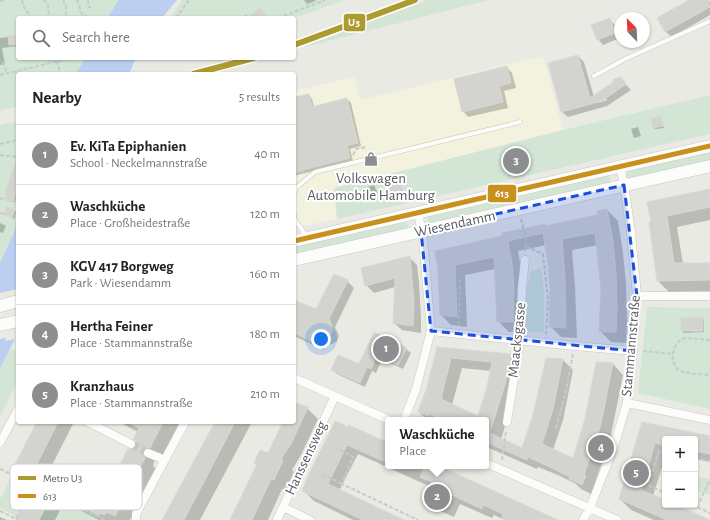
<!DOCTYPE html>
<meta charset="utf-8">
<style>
:root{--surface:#fff;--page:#f6f6f6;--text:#222;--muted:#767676;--line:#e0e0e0;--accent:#8c8e8f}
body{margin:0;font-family:"Alegreya Sans",sans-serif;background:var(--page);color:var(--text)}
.controls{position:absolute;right:12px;bottom:12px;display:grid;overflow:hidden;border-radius:4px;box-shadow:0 1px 3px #0004}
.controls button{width:36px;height:36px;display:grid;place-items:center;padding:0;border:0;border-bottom:1px solid var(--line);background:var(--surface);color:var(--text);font:20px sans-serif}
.compass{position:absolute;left:614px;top:12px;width:36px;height:36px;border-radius:50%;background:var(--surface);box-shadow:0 1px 3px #0004;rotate:336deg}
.you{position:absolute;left:321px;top:339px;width:14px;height:14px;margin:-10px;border:3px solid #fff;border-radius:50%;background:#1a73e8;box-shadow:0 0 0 6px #1a73e833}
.badge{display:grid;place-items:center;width:26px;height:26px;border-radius:50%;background:var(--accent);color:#fff;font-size:13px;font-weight:700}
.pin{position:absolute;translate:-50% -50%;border:2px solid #fff;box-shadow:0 1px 4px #0006}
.popup{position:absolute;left:385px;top:417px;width:104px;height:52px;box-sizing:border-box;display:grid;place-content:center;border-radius:4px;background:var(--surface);filter:drop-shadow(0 1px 3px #0005);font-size:13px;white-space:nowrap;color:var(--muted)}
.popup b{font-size:15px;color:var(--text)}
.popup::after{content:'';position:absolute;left:50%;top:100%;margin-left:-8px;border:8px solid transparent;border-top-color:var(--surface)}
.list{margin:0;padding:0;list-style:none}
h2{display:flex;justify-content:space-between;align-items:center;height:52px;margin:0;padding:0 16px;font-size:17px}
h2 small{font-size:13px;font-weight:400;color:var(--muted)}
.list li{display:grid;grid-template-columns:26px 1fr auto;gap:12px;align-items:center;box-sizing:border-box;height:60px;padding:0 16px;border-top:1px solid var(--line)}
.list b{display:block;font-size:15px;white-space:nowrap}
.list p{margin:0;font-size:13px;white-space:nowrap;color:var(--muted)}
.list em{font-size:13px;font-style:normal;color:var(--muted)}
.icon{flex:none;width:22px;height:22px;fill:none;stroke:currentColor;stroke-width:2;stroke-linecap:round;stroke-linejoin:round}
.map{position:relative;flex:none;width:710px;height:520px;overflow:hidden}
.search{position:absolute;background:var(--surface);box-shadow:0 1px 3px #0004;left:16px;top:16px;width:280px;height:44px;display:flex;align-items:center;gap:10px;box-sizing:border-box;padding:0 14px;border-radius:4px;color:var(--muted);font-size:15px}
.panel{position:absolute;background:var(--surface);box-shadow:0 1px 3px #0004;left:16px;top:72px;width:280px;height:352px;border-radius:4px}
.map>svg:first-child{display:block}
</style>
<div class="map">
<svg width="710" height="520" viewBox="0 0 710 520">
<rect width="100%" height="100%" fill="#eaeae4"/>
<path fill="#f3f2de" d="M 543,56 L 563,130 L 334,188 L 337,219 L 294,228 L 294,91 L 354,77 L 360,100 Z"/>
<path fill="#d3e5d5" d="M 0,0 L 119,0 L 107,18 L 18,18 L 18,58 L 85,58 L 76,74 L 18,74 L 18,106 L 0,111 Z
M 182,0 L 345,0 L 294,18 L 170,18 Z
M 427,0 L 489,0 L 305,47 L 305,46 Z
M 710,95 L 710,134 L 337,219 L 334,188 L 563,130 Z
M 18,121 L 18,223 L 0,262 L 0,125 Z
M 710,151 L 710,161 L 630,179 L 626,176 L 628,170 Z
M 604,176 L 609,176 L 611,180 L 608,184 L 432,225 L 427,223 L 428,216 Z
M 403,221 L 407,223 L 408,227 L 406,229 L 294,255 L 294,247 Z
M 541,268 L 544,291 L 544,332 L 528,332 L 525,328 L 526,293 L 531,271 Z
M 647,307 L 710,308 L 710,409 L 638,393 Z
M 11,349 L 18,352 L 18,381 L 0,416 L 0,369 Z
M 695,476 L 710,479 L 710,495 L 695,491 Z
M 11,477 L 33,487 L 17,517 L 0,508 L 0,499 Z
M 51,496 L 101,520 L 39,520 Z"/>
<path fill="#bccff1" d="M 119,0 L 177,0 L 162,18 L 107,18 Z
M 85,58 L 136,58 L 129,74 L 76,74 Z
M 18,223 L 18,333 L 0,369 L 0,263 Z"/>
<path fill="#eaeae4" d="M 18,289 L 18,338 L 6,341 L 5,338 L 0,339 L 0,293 Z"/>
<path fill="#0003" fill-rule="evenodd" d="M 304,0 L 315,0 L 316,1 L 307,4 Z
M 691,0 L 708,0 L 710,3 L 710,15 L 672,37 L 666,32 L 659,19 Z
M 246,15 L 248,18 L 240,18 Z
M 609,19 L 615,25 L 620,38 L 603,45 L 598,39 Z
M 16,36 L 18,37 L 18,46 L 2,48 L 5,64 L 0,65 L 0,38 Z
M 578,56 L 584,62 L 594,97 L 620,78 L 631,90 L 607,106 L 568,117 L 562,112 ZM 606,98 L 607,100 L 598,103 L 601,100 Z
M 507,67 L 512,73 L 516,88 L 504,91 L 508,108 L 468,117 L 463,111 Z
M 309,95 L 312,99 L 314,107 L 347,99 L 351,103 L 361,146 L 350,149 L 353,161 L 294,176 L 294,98 Z
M 660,117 L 664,128 L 656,129 L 654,128 Z
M 638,127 L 641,136 L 634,138 L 631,129 Z
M 18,162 L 18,186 L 15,202 L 7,201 L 6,199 Z
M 400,181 L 404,194 L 393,197 L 392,195 Z
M 374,185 L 378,194 L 371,196 L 367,187 Z
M 710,189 L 710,220 L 677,227 L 683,264 L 710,264 L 710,291 L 669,292 L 658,281 L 652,222 L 648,203 Z
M 607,210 L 618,221 L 623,253 L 626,283 L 627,321 L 626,343 L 611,342 L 600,331 L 602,289 L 598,245 L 572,250 L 575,287 L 577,338 L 561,337 L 550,326 L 551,288 L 546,245 L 518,251 L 522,275 L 524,332 L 509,332 L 498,321 L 495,269 L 465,275 L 467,327 L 451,325 L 441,315 L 439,271 L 503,236 L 545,225 L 546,226 L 599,215 Z
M 15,211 L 16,212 L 14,219 L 5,215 Z
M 0,223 L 6,226 L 3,233 L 0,232 Z
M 409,257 L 417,265 L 419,282 L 421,318 L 421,333 L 402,330 L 394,323 L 395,287 L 374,293 L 366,285 Z
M 347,281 L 354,288 L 335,327 L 339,336 L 337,341 L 332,344 L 326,345 L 324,350 L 294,336 L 294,299 L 299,303 L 317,310 Z
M 703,318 L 704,320 L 704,332 L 684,333 L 682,331 L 682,319 Z
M 374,334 L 406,349 L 411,353 L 403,369 L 382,359 L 376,373 L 372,371 L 365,387 L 337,374 L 332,370 L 359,365 Z
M 438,348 L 510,355 L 520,366 L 515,395 L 501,439 L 523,449 L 563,360 L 573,370 L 563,420 L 553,450 L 573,459 L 613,364 L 623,375 L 611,435 L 594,486 L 596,488 L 593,495 L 581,489 L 576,484 L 560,476 L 538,467 L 537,469 L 489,448 L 486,445 L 486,420 L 427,420 L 419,412 L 428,388 ZM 462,368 L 492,371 L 479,418 L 452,405 Z
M 294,402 L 307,408 L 318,419 L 301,455 L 292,470 L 294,472 L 285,491 L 282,489 L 268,520 L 231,520 L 257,465 L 255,463 L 268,454 L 284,423 L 281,422 L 294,422 Z
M 38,422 L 74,422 L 48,473 L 102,498 L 119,469 L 138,444 L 134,439 L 138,432 L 119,422 L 180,422 L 161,459 L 158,458 L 154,462 L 153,466 L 156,469 L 130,520 L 99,520 L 64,502 L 55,520 L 17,520 L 34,487 L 21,475 L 22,473 L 15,466 Z
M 215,422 L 252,422 L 200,520 L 163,520 Z
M 336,423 L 388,444 L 388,466 L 436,466 L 555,520 L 505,520 L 494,515 L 492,518 L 460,504 L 454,517 L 435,509 L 425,499 L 431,487 L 358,454 L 339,491 L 401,520 L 353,520 L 314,501 L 304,491 Z
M 642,423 L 710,436 L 710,462 L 695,459 L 695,439 L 665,439 L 665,458 L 653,496 L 665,502 L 665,505 L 673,505 L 707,520 L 654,520 L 631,510 L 620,499 Z
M 0,517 L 7,520 L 0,520 Z"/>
<path fill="#d3d3cf" stroke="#d9d8d4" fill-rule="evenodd" d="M 689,0 L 707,0 L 710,7 L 665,32 L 657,18 Z
M 260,8 L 268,18 L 246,18 Z
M 610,18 L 615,33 L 597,40 L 591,25 Z
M 16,35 L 18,44 L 9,45 L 8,36 Z
M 578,55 L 590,98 L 612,83 L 614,79 L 621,77 L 626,84 L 602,101 L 561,112 L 548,63 Z
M 507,66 L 511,83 L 499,86 L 503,102 L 462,112 L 454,79 Z
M 309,94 L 312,107 L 347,98 L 358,143 L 347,145 L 350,158 L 294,172 L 294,97 Z
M 661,116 L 663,126 L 653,128 L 651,119 Z
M 17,159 L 18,159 L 18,186 L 17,185 L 14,201 L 5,200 L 6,189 Z
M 400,180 L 403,193 L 391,196 L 388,183 Z
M 710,189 L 710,207 L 667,216 L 674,263 L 710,263 L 710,280 L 657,281 L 649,222 L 651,221 L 647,202 Z
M 7,207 L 15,210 L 12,218 L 4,215 Z
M 607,209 L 613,242 L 616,272 L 617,309 L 616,332 L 599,332 L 601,289 L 595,233 L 562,239 L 565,276 L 566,328 L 549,327 L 550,288 L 548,264 L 543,233 L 508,241 L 512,264 L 514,288 L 513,322 L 497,322 L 494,257 L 455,265 L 457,317 L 440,315 L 438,271 L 435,251 L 502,236 L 502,233 L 527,228 L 545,224 L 545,226 L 597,215 L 597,211 Z
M 410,256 L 414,302 L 413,326 L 393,323 L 395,278 L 365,286 L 361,268 Z
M 334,274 L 348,280 L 329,319 L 332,326 L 332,332 L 328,337 L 320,339 L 317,344 L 294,333 L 294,300 L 316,309 Z
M 703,317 L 703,331 L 681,331 L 681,318 Z
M 374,332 L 407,348 L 398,365 L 377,355 L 371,369 L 367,367 L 360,383 L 331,370 L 338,355 L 359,364 Z
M 437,347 L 511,354 L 505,384 L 490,433 L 522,448 L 533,415 L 546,358 L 563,359 L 553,409 L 542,444 L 573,458 L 585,419 L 596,362 L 613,363 L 601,424 L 584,475 L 586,476 L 582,485 L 569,479 L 570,477 L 548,466 L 528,457 L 527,460 L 486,442 L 486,420 L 443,420 L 429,414 L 428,416 L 418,412 L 427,387 ZM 451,358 L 492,362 L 487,387 L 478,416 L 441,399 Z
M 294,402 L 308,407 L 291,444 L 281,459 L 283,460 L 274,480 L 271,479 L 252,520 L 230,520 L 257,464 L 254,463 L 260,450 L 268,453 L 283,422 L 294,422 Z
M 335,421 L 348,427 L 349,425 L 388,443 L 388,463 L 347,445 L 328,484 L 404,520 L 363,520 L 302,491 L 310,472 Z
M 37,422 L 58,422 L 36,466 L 52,474 L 53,472 L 102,496 L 117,467 L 118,468 L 128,449 L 134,449 L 136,446 L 136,441 L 133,439 L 139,428 L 128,422 L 163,422 L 150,448 L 147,448 L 143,451 L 143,454 L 145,458 L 115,516 L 106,512 L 105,515 L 100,513 L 99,515 L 53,492 L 39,520 L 16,520 L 35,483 L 20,475 L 22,470 L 14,466 Z
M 215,422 L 235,422 L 184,520 L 162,520 Z
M 642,422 L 710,436 L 710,454 L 695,451 L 695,439 L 665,439 L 665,445 L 655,443 L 641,490 L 665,500 L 665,505 L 676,505 L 710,520 L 667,520 L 619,499 Z
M 425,466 L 439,466 L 558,520 L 507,520 L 502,518 L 503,514 L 483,505 L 482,509 L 450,494 L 444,508 L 424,499 L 432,482 L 420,477 Z"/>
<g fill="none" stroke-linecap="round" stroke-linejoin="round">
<path stroke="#c6c6c3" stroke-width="8" stroke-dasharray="8 4" stroke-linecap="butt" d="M 131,444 L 148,453"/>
<defs>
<path id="lane" d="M 594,76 L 625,59 L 710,21
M 294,193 L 297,187 L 315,172 L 520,122
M 294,215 L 295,220 L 307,237"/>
<path id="street" d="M 637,296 L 710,296
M 431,331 L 575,346 L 633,351
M 294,378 L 389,420
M 627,403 L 710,420
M 404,420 L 416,389 L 431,331 L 423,240 L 418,212
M 88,422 L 131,444
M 507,422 L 520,340 L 522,287 L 525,260
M 0,443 L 18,409
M 148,453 L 165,460
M 486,463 L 617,520
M 283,507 L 310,520
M 136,520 L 136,514 L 185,422
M 277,520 L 335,396
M 583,520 L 590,508 L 613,449 L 627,403 L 633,351 L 637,296 L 631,232 L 624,185 L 620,166"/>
<path id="secondary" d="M 294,241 L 710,146
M 294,260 L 710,166
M 0,306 L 18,301
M 0,325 L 18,321"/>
</defs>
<use href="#lane" stroke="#c8c8c7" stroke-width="5"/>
<use href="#street" stroke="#c8c8c7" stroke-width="9"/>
<use href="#secondary" stroke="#c7c7c6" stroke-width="13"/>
<path stroke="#c7cbca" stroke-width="2" stroke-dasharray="4 2" stroke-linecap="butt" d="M 22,0 C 23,10 29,11 30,18
M 44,0 L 48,4 L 49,18
M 63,0 L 66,6 L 66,17
M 77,0 L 83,17 L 86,16 L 87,18
M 88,0 L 89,7 L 91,7
M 0,1 L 6,0
M 176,18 L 189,0
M 278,18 L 325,0
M 49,58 L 50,63
M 57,61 L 60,73
M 3,62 L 7,73
M 16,71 L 18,79
M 0,75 L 72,58
M 0,144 L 18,140
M 0,155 L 18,157
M 353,155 L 356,149 L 366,147
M 294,173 L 305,171
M 0,198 L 1,199 L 5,197
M 0,213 L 4,214
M 521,219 L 526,239 L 525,251
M 526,246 L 543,254 L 548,300 L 546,334
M 459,325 L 460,278
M 710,340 L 685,338 C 671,342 668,366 681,371 C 689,374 701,374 710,375
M 643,351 L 673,354
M 556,428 L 565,395 L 573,354
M 335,447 L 353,457 L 342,484 L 418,520
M 665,452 L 659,451 L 648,485 L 665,493
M 695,458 L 710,461
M 502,460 L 506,431
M 695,468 L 697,458
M 0,469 L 36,486
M 322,474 L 342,484
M 52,494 L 105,520
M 692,505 L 710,513
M 697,507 L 710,480
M 0,511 L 18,520
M 16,518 L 33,485"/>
<use href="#lane" stroke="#fcfcfb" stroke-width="4"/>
<use href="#street" stroke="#fcfcfb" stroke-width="8"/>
<use href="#secondary" stroke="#fcfcfb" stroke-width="12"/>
<defs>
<path id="bus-1" d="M 294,241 L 710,146"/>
</defs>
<use href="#bus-1" stroke="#fff" stroke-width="8"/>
<use href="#bus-1" stroke="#c8901d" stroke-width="5"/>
<defs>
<path id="metro-1" d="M 294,45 L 415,0
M 193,74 L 254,58"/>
</defs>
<use href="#metro-1" stroke="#fff" stroke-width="9"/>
<use href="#metro-1" stroke="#ac9c30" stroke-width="6"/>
</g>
<path fill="#1d4ed8" fill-opacity="0.2" stroke="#1d4ed8" stroke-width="3" stroke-dasharray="8 5" stroke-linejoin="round" d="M 624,185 L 637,296 L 633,351 L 431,331 L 421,231 Z"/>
<defs>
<symbol id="shop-bare" viewBox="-9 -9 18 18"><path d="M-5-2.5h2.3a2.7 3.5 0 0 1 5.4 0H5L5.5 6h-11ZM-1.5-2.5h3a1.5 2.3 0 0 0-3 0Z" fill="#8c8e8f" stroke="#fff" stroke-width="2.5" paint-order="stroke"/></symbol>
</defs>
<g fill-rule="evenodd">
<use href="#shop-bare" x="361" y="149" width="20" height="20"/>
</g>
<g text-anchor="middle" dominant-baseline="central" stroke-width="4" stroke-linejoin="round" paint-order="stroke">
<g font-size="15" fill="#5a5c61" stroke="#fff">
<text x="371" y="178">Volkswagen<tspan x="371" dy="17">Automobile Hamburg</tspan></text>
</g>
<g font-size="15" fill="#5a5c61" stroke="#fff">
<text transform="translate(455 224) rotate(-12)">Wiesendamm</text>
<text transform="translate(517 340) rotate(-84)">Maacksgasse</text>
<text transform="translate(631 346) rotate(-85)">Stammannstraße</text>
<text transform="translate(306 458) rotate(-65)">Hanssensweg</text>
</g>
</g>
<rect x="10" y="464" width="132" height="46" rx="6" fill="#fff" stroke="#ceced0" stroke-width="1"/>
<rect x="18" y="476" width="18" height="4" fill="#ac9c30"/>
<rect x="18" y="494" width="18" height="4" fill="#c8901d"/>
<g font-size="11" fill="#5a5c61">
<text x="43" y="482">Metro U3</text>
<text x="43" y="500">613</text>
</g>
<g stroke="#fff" stroke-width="1.5">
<rect x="343" y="13" width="23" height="19" rx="4" fill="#ac9c30"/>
<rect x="487" y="184" width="30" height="19" rx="4" fill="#c8901d"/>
</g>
<g font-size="11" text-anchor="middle" font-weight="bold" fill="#fff">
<text x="354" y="26">U3</text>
<text x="502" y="197">613</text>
</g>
</svg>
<div class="controls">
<button>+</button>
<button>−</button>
</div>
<svg class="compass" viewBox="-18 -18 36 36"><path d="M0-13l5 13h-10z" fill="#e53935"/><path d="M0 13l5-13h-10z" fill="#767676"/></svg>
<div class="you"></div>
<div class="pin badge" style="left:386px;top:349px">1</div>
<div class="pin badge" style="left:437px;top:497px">2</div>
<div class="popup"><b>Waschküche</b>Place</div>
<div class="pin badge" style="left:516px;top:161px">3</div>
<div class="pin badge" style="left:601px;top:448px">4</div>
<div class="pin badge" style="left:636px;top:473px">5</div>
<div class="search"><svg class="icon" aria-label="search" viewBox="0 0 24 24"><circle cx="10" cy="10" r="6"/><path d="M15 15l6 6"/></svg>Search here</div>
<section class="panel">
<h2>Nearby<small>5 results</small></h2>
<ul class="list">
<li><span class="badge">1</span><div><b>Ev. KiTa Epiphanien</b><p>School · Neckelmannstraße</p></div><em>40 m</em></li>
<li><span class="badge">2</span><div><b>Waschküche</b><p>Place · Großheidestraße</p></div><em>120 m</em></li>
<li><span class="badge">3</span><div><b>KGV 417 Borgweg</b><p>Park · Wiesendamm</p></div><em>160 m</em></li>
<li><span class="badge">4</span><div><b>Hertha Feiner</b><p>Place · Stammannstraße</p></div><em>180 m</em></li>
<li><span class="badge">5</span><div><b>Kranzhaus</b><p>Place · Stammannstraße</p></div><em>210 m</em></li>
</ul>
</section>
</div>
